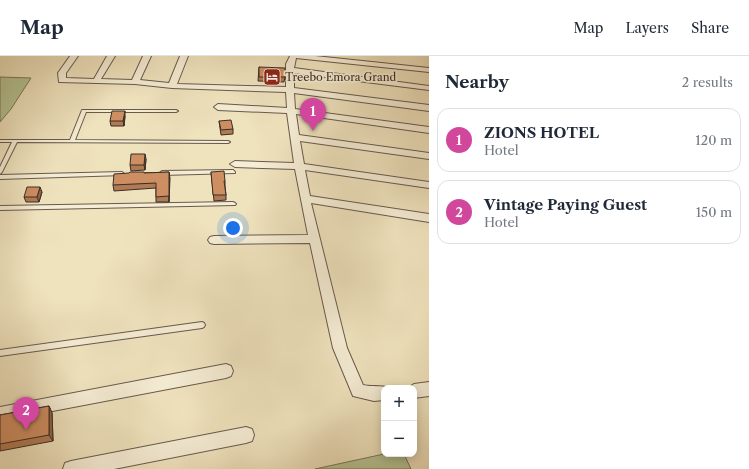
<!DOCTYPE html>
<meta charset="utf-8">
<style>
:root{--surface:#fff;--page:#f2f2f3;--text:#1f2937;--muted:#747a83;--line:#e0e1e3;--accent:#8f2418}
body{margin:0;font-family:"Libre Caslon Text",serif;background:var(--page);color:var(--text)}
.controls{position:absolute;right:12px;bottom:12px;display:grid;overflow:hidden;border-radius:8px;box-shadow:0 2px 10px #0003}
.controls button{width:36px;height:36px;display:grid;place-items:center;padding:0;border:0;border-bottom:1px solid var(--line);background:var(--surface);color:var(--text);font:20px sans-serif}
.you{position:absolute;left:233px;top:172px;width:14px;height:14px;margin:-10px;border:3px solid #fff;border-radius:50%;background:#1a73e8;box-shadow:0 0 0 6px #1a73e833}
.badge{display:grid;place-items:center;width:26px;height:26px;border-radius:50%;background:var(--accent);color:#fff;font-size:13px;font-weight:700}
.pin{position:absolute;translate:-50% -33px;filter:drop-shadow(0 1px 2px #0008)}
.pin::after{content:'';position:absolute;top:21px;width:14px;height:12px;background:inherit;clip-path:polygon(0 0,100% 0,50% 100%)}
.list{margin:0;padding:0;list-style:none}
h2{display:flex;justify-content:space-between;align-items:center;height:52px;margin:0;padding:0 16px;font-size:17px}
h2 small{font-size:13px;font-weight:400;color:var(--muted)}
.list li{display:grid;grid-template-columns:26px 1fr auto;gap:12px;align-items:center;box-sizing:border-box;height:64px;margin:0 8px 8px;padding:0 8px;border:1px solid var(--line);border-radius:12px}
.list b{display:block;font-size:15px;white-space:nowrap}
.list p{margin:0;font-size:13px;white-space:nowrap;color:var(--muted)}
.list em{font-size:13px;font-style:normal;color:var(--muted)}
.map{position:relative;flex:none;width:429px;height:413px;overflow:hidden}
header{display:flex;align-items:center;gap:24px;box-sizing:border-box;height:56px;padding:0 20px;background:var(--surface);border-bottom:1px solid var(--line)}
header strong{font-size:19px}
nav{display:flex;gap:22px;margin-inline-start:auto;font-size:14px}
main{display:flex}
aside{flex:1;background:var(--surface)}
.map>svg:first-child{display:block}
</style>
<header>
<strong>Map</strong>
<nav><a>Map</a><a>Layers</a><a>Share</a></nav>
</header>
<main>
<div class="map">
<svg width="429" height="413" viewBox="0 0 429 413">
<rect width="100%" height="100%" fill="#efe3be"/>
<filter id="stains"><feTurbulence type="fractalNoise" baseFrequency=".005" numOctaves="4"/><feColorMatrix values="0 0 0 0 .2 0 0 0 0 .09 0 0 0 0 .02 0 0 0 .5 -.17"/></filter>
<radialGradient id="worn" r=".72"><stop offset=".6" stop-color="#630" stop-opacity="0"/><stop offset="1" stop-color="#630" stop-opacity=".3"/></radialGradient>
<path fill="#b6c494" stroke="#78785e" d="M 0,21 L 31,22 L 11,53 L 0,66 Z
M 384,398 L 404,398 L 411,413 L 315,413 Z"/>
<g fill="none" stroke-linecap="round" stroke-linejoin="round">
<defs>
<path id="lane" d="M 82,54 L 176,54 L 178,55 L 176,56 L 86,56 L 75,84 L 228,85 L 230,86 L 228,87 L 17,86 L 2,116 L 0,118 L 0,111 L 12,86 L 0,86 L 0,84 L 70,84 Z
M 233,114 L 235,116 L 235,117 L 162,119 L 160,117 L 162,115 Z
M 122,116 L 124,118 L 124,119 L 0,123 L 0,119 Z
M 233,146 L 235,147 L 236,148 L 235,149 L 0,154 L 0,150 Z
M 202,266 L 204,267 L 205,269 L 204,271 L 202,272 L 0,300 L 0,294 Z"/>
<path id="street" d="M 70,0 L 78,0 L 66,17 L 66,22 L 94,23 L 107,0 L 115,0 L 101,23 L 132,24 L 143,0 L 151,0 L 140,24 L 169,27 L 180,0 L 188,0 L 177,28 L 286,31 L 286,8 L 290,0 L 315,0 L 429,12 L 429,16 L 296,2 L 294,12 L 429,30 L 429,34 L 294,17 L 294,32 L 429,49 L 429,55 L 294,37 L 295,53 L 429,71 L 429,77 L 296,58 L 299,79 L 429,97 L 429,103 L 300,85 L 304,108 L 429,126 L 429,132 L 305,114 L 310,140 L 429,158 L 429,166 L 311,147 L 347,292 L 363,329 C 372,331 381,329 389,332 L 384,332 L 384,344 L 374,345 L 353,340 L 333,292 L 310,187 L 214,188 L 210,187 L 208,184 L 210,181 L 214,180 L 308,179 L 295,113 L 235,111 L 230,108 L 235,105 L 294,107 L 287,57 L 218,54 L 214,51 L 218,48 L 287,52 L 286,36 L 172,32 L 135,28 L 59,26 L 58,17 Z
M 226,308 L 231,310 L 233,315 L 231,320 L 226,322 L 0,365 L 0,351 Z
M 429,326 L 429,340 L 414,342 L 414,332 L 408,332 L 414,328 Z
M 246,371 L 252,373 L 254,379 L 252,385 L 246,387 L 114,413 L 63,413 L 65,407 L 71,405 Z"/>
</defs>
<use href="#lane" stroke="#685a4d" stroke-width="2"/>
<use href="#street" stroke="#685a4d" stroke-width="2"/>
<use href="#lane" fill="#f5edd5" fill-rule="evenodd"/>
<use href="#street" fill="#f5edd5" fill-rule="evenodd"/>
</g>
<path fill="#b07a54" stroke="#3b2d27" d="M 259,11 L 285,21 L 284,26 L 258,25 Z
M 125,60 L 124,70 L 111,70 L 110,65 Z
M 219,65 L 233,73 L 233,78 L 221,79 Z
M 146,103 L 145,114 L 131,115 L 130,109 Z
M 169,116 L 169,146 L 156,146 L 156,132 L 114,135 L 113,129 L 144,117 Z
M 211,116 L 225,125 L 225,130 L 226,139 L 226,144 L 214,145 Z
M 42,136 L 39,146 L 26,146 L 24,141 Z
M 49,350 L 52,357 L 53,385 L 0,395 L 0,359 Z"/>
<path fill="#906345" stroke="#3b2d27" d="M 125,55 L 125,60 L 124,70 L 123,65 Z
M 145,98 L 146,103 L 145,114 L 144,109 Z
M 169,116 L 170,122 L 169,146 Z
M 40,131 L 42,136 L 39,146 L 37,141 Z
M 49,350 L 52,357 L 53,385 L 49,379 Z"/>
<path fill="#cd8e62" stroke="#3b2d27" d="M 259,11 L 285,12 L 285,21 L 259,21 Z
M 112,55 L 125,55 L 123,65 L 110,65 Z
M 231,64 L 233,73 L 221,74 L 219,65 Z
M 131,98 L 145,98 L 144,109 L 130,109 Z
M 224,115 L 225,125 L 224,125 L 226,139 L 213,139 L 211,116 Z
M 130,116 L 144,116 L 144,117 L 169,116 L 169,140 L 156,141 L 156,127 L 113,129 L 114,118 L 129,117 Z
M 27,131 L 40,131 L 37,141 L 24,141 Z
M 49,350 L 49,379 L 0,388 L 0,359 Z"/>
<defs>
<symbol id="hotel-square" viewBox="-11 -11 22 22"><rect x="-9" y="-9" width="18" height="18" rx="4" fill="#8f2418" stroke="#f5edd5"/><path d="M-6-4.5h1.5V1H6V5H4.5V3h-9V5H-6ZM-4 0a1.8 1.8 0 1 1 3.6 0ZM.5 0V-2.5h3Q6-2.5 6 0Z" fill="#fff"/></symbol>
</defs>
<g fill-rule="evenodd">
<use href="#hotel-square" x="262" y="11" width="20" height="20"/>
</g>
<g text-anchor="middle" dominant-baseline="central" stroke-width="3.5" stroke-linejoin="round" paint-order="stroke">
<g font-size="11" fill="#3b2d27" stroke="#f5edd5" text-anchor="start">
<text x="285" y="21">Treebo Emora Grand</text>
</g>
</g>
<rect width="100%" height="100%" filter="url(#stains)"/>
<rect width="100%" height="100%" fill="url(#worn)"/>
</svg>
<div class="controls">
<button>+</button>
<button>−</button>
</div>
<div class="you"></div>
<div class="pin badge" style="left:313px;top:75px;background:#d1479c">1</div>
<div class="pin badge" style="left:26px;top:374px;background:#d1479c">2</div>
</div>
<aside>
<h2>Nearby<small>2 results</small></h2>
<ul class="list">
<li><span class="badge" style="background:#d1479c">1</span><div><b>ZIONS HOTEL</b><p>Hotel</p></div><em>120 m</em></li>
<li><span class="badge" style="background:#d1479c">2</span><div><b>Vintage Paying Guest</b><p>Hotel</p></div><em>150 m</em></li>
</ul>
</aside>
</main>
